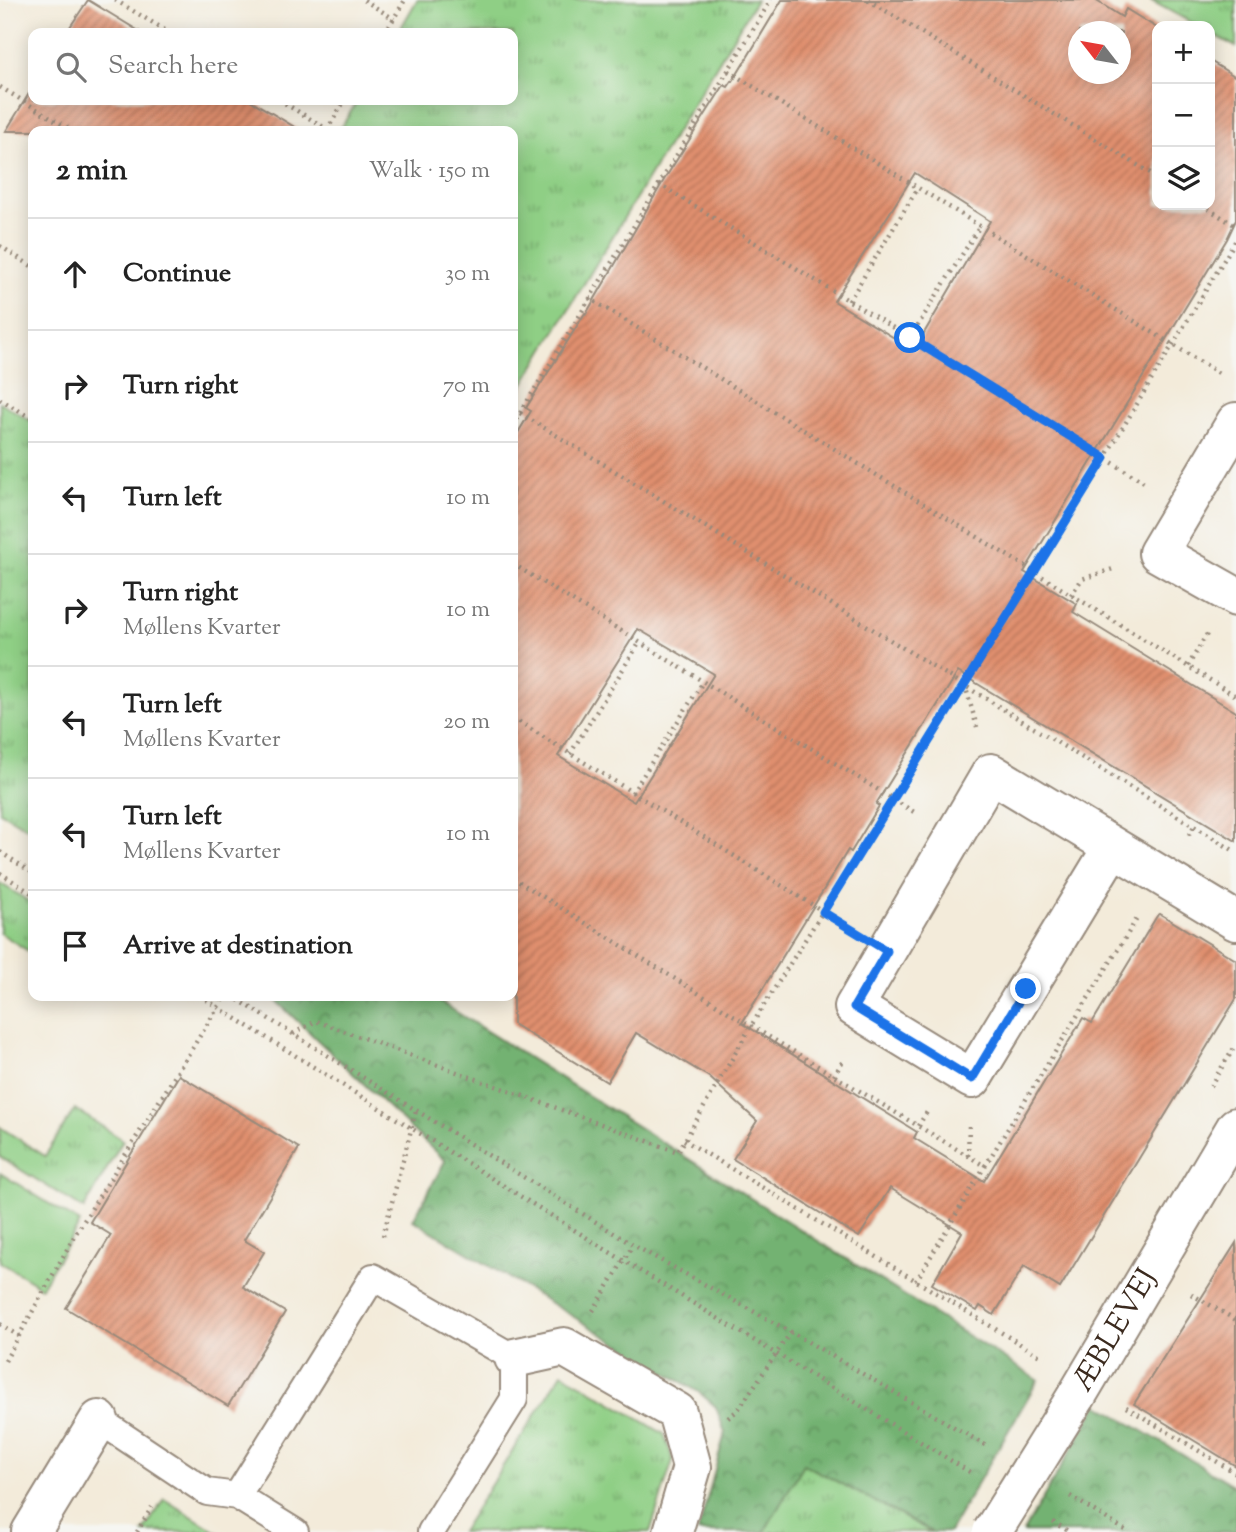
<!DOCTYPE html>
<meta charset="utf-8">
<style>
:root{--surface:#fff;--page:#f2f2f2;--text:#222;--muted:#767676;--line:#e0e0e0}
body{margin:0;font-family:"Sorts Mill Goudy",serif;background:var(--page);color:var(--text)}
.controls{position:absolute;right:21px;top:21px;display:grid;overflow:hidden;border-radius:14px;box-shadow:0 4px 18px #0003}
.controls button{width:63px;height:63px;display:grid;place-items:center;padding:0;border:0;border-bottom:2px solid var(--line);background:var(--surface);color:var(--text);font:35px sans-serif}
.compass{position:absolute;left:1068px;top:21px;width:63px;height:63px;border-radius:50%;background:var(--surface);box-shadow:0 4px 18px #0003;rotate:301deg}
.stop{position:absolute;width:21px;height:21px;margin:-16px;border:5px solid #1a73e8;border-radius:50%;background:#fff}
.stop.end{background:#1a73e8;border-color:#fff;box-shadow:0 2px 7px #0008}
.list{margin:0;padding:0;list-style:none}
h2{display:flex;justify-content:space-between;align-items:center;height:91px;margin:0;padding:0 28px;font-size:30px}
h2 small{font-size:23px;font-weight:400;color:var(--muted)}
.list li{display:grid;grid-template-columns:46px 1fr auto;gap:21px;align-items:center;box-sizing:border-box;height:112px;padding:0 28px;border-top:2px solid var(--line)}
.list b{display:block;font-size:26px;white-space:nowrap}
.list p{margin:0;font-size:23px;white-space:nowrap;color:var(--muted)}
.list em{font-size:23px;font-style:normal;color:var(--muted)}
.icon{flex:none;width:38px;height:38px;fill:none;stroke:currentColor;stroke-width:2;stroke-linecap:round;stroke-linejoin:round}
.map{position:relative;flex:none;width:1236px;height:1532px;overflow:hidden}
.search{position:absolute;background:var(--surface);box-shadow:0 4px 18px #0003;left:28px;top:28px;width:490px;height:77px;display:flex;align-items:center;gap:18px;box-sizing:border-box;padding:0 24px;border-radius:14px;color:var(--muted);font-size:26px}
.panel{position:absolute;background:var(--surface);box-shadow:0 4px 18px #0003;left:28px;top:126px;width:490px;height:875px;border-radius:14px}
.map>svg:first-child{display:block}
</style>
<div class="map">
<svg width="1236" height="1532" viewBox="0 0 1236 1532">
<defs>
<pattern id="grass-tufts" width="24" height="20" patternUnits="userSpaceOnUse" patternTransform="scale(1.75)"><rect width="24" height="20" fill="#8fcf85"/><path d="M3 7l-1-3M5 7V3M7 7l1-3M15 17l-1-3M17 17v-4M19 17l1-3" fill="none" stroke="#76a86c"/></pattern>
<pattern id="forest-crowns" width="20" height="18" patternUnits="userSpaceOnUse" patternTransform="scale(1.75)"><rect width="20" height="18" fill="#73b272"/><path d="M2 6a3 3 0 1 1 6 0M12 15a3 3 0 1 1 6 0" fill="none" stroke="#60915d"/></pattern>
<pattern id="building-hatch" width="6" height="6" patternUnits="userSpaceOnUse" patternTransform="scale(1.75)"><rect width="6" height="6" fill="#e08f6e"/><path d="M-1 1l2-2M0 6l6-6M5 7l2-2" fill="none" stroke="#b7755a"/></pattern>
</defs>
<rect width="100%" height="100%" fill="#f6f6f2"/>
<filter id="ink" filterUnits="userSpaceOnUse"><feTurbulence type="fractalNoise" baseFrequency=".0143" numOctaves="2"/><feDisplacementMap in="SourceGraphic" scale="14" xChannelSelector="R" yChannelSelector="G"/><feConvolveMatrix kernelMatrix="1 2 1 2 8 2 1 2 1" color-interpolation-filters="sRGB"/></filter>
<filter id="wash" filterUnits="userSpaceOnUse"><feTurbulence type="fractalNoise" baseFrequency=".00686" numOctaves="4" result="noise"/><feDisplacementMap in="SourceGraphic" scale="28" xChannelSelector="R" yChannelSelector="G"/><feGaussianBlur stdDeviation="1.57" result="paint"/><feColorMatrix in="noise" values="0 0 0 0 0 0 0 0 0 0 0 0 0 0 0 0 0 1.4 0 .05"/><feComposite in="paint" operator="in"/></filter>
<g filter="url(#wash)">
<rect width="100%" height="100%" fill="#f3ebda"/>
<path fill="url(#grass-tufts)" stroke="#657c52" stroke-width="2" d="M 417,0 L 756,0 L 513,401 L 513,131 L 339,131 L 358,100 L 513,100 L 513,33 L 398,33 Z
M 1150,0 L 1236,0 L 1236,47 L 1210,33 L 1210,26 L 1198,26 Z
M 0,402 L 33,422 L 33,831 L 0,812 Z
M 0,883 L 33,904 L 33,954 L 0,933 Z
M 75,1109 L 123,1140 L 84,1209 L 0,1157 L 0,1127 L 45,1156 Z
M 562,1373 L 664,1434 L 673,1460 L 650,1532 L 461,1532 Z
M 803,1463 L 932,1532 L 764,1532 Z
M 164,1499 L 217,1532 L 143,1532 Z"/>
<path fill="url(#forest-crowns)" stroke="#576e48" stroke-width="2" d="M 271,996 L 431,996 L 1038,1380 L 949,1532 L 932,1532 L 804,1464 L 764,1532 L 698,1532 L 725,1433 L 716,1407 L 700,1393 L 413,1220 L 445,1161 Z
M 1098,1404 L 1236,1487 L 1236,1532 L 1023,1532 Z"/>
<path fill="#8fcf85" stroke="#657c52" stroke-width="2" d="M 0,1173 L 80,1223 L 41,1287 L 0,1262 Z"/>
<g id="blocks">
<path fill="url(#building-hatch)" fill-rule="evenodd" d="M 88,0 L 142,33 L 66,33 Z
M 782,0 L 1095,0 L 1122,17 L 1126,9 L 1157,28 L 1157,205 L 1210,205 L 1210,61 L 1236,77 L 1236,220 L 1227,239 L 1024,572 L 1077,604 L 1073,612 L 1236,712 L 1236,841 L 958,672 L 876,804 L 879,806 L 851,852 L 848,850 L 742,1023 L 917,1132 L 914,1138 L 984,1181 L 1083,1018 L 1092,1023 L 1157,916 L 1160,914 L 1236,960 L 1236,999 L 1060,1288 L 1024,1266 L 994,1315 L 980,1306 L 977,1311 L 932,1284 L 962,1232 L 890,1188 L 859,1237 L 733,1159 L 757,1121 L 709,1077 L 636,1033 L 607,1082 L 513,1024 L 513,441 L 531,411 L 526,408 L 585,313 L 586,314 L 664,180 L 724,85 L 728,87 L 732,81 L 733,81 ZM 1079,32 L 1121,32 L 1121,74 L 1079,74 ZM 915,173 L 990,221 L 914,350 L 834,301 ZM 638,629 L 714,674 L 634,802 L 558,756 Z
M 33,87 L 33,100 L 250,100 L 301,131 L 6,131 Z
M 179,1075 L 299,1148 L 244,1240 L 264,1252 L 243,1287 L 285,1312 L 228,1406 L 66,1308 L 111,1235 L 90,1222 Z
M 1236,1243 L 1236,1466 L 1134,1404 Z"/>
</g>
</g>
<g filter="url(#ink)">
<use href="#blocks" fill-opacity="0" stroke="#978a7c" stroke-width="2"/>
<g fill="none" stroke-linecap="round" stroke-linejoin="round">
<defs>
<path id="service" d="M 99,1420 L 207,1492 L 237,1496
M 295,1532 L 237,1496 L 373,1277 L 514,1358 L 514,1399 L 431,1532"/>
<g id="minor">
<path d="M 1236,422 L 1158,553 L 1236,597"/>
<path d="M 1112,848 L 972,1079 L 854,1007 L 991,773 L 1236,921"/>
<path d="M 514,1358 L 564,1347 L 677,1412 L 692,1467 L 673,1532"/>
<path id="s1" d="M 1076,1397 L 1236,1127"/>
<path d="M 31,1532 L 99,1420"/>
</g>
</defs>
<use href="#service" stroke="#978a7c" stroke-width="30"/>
<use href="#minor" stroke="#978a7c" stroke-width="42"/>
<path stroke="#978a7c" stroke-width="4.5" stroke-dasharray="2 5" stroke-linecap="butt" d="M 115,0 L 170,33
M 364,0 L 394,19
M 868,0 L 1157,177
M 385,33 L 405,0
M 728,71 L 1222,375
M 0,87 L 73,131
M 279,100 L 327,129
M 327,130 L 345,100
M 659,184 L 1144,482
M 1202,205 L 1236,226
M 0,246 L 33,267
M 589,298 L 1236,696
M 849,301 L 918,188
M 910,338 L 980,226
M 0,399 L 33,419
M 520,413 L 1236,852
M 513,425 L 771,0
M 513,564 L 914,812
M 1071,595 L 1082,579 L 1113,569
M 1188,666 L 1207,634
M 965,685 L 977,727
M 513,718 L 845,925
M 570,754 L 640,642
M 632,793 L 703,682
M 1189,835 L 1194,826
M 0,852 L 33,873
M 0,873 L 33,894
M 513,878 L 751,1026 L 985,1166 L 1138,917
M 200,996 L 624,1261 L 973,1474
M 232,996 L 633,1245 L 791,1332 L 985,1445
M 293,1034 L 316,1021 L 678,1152 L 751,1026 L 1035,573 L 1236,240
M 834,1076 L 844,1059
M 1210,1086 L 1236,1045
M 918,1126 L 929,1109
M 684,1140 L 1040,1356
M 968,1156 L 969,1125
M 383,1236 L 416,1111
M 916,1281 L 985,1166
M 1191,1294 L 1236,1320
M 593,1311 L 633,1245
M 0,1324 L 19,1336
M 5,1361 L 75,1235 L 225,996
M 1126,1407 L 1236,1473
M 728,1418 L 738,1410 L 791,1332
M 1070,1496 L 1128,1532
M 1053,1522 L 1070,1532
M 137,1532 L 152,1507"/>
<use href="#service" stroke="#fff" stroke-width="26"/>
<use href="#minor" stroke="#fff" stroke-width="38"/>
<defs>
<path id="minor-bridge" d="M 992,1532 L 1076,1397"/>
</defs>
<use href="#minor-bridge" stroke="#978a7c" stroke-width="42" stroke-linecap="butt"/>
<use href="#minor-bridge" stroke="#fff" stroke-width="38"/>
</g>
</g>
<g fill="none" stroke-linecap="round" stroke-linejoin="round" filter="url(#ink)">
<path stroke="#1a73e8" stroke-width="9" d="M 910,338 L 1105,458 L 823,912 L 887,951 L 854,1007 L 972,1079 L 1026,989"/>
</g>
<g text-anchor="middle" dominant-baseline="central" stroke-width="6" stroke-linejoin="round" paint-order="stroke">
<g font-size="30" fill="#3b2a1e" stroke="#f6f6f2">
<text stroke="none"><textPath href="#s1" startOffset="77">ÆBLEVEJ</textPath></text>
</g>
</g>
</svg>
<div class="controls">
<button>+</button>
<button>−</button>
<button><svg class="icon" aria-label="layers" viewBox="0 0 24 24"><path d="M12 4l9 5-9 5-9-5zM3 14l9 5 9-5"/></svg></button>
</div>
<svg class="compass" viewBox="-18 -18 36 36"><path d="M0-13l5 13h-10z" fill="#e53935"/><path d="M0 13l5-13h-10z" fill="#767676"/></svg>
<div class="stop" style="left:910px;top:338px"></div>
<div class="stop end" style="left:1026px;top:989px"></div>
<div class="search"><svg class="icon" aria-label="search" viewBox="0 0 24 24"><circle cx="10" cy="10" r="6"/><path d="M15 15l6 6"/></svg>Search here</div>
<section class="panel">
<h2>2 min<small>Walk · 150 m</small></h2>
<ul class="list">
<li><svg class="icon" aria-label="ahead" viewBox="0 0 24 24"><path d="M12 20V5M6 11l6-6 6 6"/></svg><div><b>Continue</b></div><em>30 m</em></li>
<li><svg class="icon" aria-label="right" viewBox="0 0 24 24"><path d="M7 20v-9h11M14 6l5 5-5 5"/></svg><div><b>Turn right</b></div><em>70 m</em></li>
<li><svg class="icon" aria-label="left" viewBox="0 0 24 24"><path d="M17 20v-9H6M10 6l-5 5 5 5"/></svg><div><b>Turn left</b></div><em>10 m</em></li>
<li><svg class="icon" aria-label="right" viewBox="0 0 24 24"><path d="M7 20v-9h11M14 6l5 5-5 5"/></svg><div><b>Turn right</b><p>Møllens Kvarter</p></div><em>10 m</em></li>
<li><svg class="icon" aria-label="left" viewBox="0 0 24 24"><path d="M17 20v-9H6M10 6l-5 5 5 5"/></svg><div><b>Turn left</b><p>Møllens Kvarter</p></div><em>20 m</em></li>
<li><svg class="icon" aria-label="left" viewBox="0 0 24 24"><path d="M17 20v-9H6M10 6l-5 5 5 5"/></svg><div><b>Turn left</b><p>Møllens Kvarter</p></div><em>10 m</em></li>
<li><svg class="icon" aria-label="arrive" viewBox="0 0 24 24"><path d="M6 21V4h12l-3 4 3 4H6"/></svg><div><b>Arrive at destination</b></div></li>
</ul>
</section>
</div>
